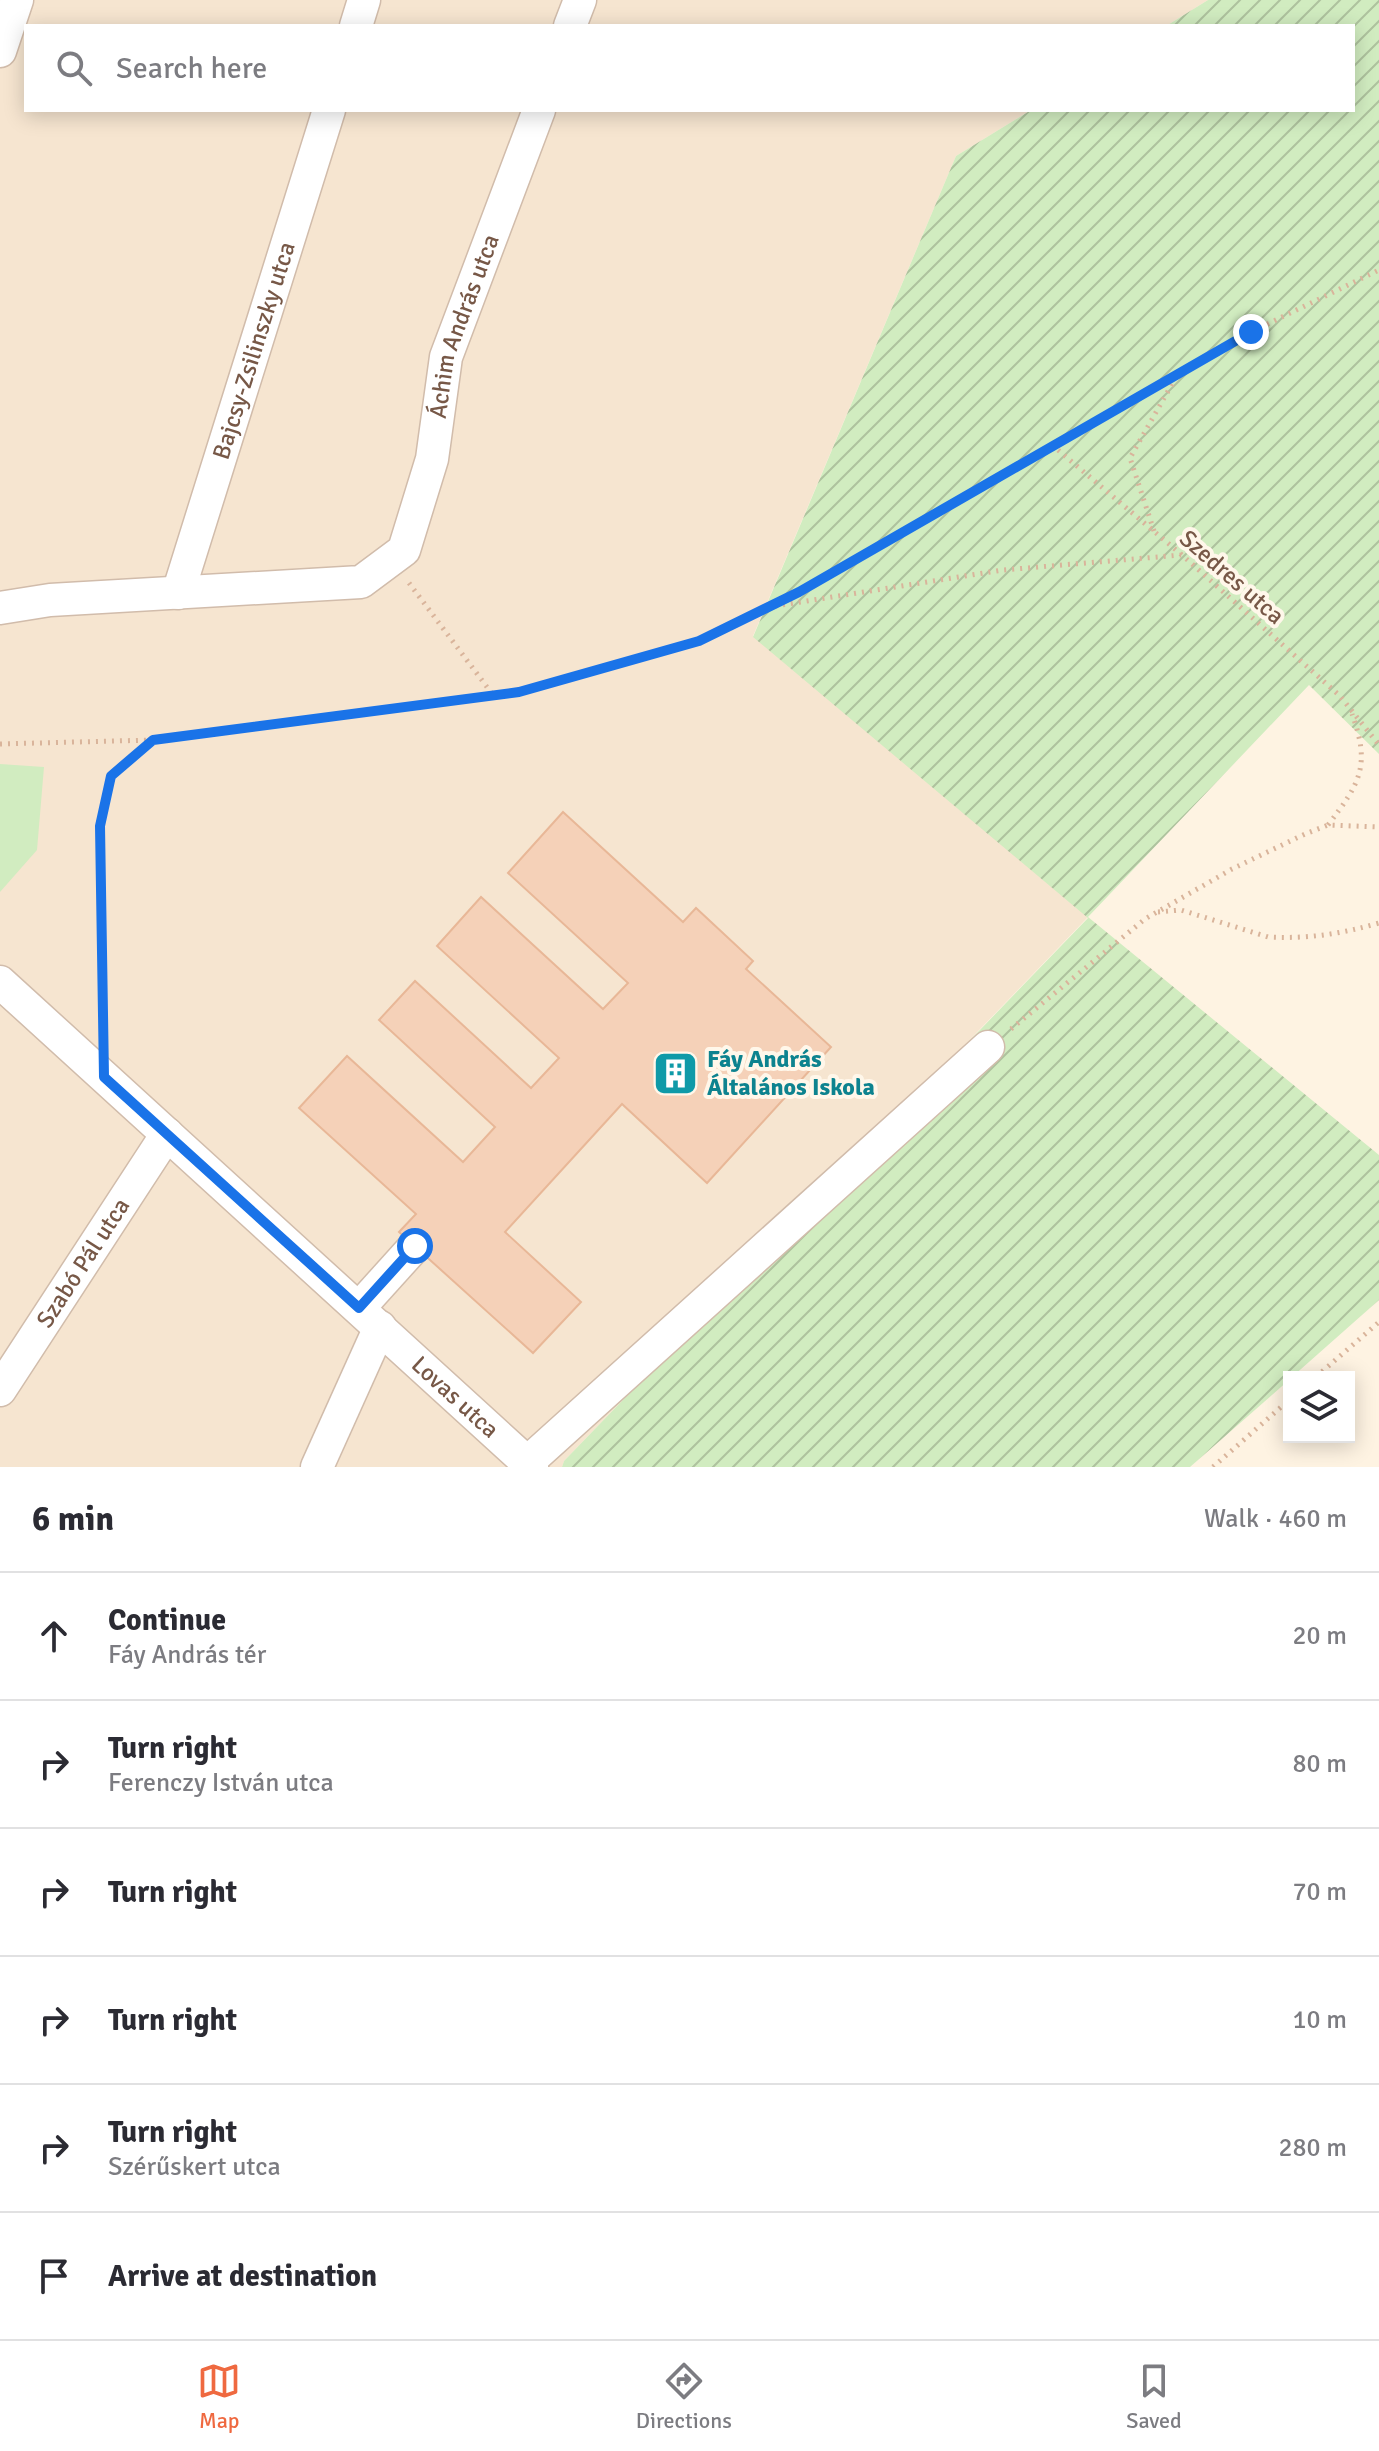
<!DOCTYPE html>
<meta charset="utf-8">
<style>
:root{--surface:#fff;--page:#f7f7f7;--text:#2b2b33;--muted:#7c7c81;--line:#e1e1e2;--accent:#ef6940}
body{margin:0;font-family:Signika,sans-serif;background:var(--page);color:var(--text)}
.controls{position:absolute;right:24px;bottom:24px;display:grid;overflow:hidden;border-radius:0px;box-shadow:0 4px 20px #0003}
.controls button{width:72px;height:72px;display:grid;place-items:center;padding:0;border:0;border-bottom:2px solid var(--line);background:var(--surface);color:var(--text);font:40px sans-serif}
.stop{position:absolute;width:24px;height:24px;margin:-18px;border:6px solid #1a73e8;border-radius:50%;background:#fff}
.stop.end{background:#1a73e8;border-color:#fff;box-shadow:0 2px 8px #0008}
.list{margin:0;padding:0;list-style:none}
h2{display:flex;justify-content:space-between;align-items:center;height:104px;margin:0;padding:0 32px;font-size:34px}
h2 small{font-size:26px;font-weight:400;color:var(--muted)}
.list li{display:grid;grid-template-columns:52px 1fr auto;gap:24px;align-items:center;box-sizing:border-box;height:128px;padding:0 32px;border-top:2px solid var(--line)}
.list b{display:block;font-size:30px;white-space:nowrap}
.list p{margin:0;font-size:26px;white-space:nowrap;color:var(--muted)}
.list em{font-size:26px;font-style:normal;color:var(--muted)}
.icon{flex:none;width:44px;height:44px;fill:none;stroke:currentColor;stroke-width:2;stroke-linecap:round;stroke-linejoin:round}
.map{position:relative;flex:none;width:1379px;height:1467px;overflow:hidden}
.search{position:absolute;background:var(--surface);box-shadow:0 4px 20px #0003;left:24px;right:24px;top:24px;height:88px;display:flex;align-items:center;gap:20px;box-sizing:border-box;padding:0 28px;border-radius:0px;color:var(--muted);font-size:30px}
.sheet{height:872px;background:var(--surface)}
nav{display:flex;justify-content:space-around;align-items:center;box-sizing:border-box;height:112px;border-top:2px solid var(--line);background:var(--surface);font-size:22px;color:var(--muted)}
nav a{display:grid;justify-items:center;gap:4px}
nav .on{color:var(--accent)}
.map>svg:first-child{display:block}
</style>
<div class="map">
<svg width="1379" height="1467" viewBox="0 0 1379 1467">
<defs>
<pattern id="garden-furrows" width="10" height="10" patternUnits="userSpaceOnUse" patternTransform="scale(2)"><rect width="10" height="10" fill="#d1ecc0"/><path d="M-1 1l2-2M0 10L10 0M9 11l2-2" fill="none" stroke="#aec29e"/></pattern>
</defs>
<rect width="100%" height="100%" fill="#fef3e2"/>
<path fill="#f6e5d0" d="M 0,0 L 1208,0 L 1166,26 L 26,26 L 26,110 L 1031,110 L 956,156 L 753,636 L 1088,917 L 564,1461 L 562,1467 L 0,1467 Z"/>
<path fill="#d1ecc0" d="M 0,764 L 44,767 L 37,850 L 0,892 Z"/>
<path fill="url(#garden-furrows)" d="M 1208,0 L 1379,0 L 1379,754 L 1309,685 L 1088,917 L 1379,1155 L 1379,1300 L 1292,1377 L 1289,1377 L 1289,1380 L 1190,1467 L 562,1467 L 564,1461 L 1088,918 L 753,637 L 956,156 L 1031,110 L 1353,110 L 1353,26 L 1166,26 Z"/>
<path fill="#f5d1b8" stroke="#e8b797" stroke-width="2" d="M 563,812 L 683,922 L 696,908 L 753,961 L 746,969 L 831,1047 L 707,1183 L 622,1104 L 505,1232 L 581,1302 L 533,1353 L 399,1232 L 416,1214 L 299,1108 L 347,1056 L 463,1162 L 495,1127 L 379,1020 L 415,981 L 531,1088 L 559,1058 L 437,946 L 481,897 L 603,1009 L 628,983 L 508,873 Z"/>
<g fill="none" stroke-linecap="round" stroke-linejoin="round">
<defs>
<g id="minor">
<path d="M 356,26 L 364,0"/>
<path d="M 570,26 L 580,0"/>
<path d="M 0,51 L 17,0"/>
<path id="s1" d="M 178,593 L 329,110"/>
<path id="s2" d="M 0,608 L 50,600 L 361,582 L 404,550 L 432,459 L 446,357 L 539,110"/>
<path id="s3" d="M 0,982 L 532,1467"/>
<path d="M 359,1308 L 415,1246"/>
<path id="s4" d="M 0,1390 L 167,1134"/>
<path d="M 527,1463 L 988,1047"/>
<path d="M 317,1467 L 380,1327"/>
</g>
</defs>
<use href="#minor" stroke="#d1bcab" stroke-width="35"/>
<path stroke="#d9b49b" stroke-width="5" stroke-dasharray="2 6" stroke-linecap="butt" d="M 1052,445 L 1182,555 L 1340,696 L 1379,745
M 1154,531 L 1130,458 L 1176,377
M 409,583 L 493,695
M 775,606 L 1003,570 L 1181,555
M 0,744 L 153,740 L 519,692 L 699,641 L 799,592 L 1251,332 L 1379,270
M 1328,825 C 1360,783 1371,766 1352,714
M 1158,912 L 1181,910 L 1268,937 C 1309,939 1340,934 1379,923
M 1011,1029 L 1145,919 L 1232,869 L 1305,834 L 1328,825 L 1379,827
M 104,1035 L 100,826 L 111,776 L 152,741
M 1316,1377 L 1379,1322
M 1213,1467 L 1289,1400"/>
<use href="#minor" stroke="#fff" stroke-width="32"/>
</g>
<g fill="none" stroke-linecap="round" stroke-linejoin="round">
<path stroke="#1a73e8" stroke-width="10" d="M 415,1246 L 359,1308 L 104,1077 L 100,826 L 111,776 L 153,740 L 519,692 L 699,641 L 799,592 L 1251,332"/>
</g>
<defs>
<symbol id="building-square" viewBox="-11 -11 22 22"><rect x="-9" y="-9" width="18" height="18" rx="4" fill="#0f9aa8" stroke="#fff7ea"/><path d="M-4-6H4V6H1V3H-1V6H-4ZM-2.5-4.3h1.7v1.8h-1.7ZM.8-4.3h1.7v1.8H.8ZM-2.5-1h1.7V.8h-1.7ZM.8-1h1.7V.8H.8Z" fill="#fff"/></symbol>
</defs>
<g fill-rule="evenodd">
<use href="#building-square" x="650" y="1048" width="51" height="51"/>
</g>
<g text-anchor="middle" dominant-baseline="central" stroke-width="8" stroke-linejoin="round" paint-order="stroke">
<g font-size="24" fill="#775847" stroke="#fff7ea">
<text stroke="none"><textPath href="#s2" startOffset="648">Áchim András utca</textPath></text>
<text stroke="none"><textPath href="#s1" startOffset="254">Bajcsy-Zsilinszky utca</textPath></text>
<text transform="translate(1232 577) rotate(41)">Szedres utca</text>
<text stroke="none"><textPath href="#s4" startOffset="152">Szabó Pál utca</textPath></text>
<text stroke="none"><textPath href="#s3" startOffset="616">Lovas utca</textPath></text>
</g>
<g font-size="24" font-weight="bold" fill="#0d838f" stroke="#fff7ea" text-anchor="start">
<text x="707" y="1059">Fáy András<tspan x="707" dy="28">Általános Iskola</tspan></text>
</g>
</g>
</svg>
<div class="controls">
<button><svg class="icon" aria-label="layers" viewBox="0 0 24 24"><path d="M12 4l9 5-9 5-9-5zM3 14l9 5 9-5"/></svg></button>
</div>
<div class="stop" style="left:415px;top:1246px"></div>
<div class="stop end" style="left:1251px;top:332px"></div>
<div class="search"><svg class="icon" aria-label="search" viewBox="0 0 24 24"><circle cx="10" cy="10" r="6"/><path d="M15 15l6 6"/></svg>Search here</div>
</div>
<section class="sheet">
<h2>6 min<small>Walk · 460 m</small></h2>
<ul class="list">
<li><svg class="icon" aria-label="ahead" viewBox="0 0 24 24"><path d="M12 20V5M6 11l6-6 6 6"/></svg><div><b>Continue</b><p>Fáy András tér</p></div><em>20 m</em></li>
<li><svg class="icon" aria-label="right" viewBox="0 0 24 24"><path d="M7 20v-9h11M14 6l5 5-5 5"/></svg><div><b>Turn right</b><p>Ferenczy István utca</p></div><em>80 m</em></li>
<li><svg class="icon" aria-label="right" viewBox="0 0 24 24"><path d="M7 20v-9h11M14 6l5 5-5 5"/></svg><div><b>Turn right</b></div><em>70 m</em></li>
<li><svg class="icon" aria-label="right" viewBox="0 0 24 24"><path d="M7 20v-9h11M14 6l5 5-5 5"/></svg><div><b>Turn right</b></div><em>10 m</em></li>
<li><svg class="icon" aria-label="right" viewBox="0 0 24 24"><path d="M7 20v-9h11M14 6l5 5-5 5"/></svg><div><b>Turn right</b><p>Szérűskert utca</p></div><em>280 m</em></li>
<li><svg class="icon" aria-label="arrive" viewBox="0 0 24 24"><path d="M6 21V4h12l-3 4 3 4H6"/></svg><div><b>Arrive at destination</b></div></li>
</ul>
</section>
<nav>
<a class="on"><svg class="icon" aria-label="map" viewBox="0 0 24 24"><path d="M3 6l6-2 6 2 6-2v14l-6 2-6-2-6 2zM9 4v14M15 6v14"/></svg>Map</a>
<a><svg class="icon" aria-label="directions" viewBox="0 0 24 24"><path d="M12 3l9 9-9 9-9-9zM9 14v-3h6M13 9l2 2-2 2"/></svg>Directions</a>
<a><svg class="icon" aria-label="saved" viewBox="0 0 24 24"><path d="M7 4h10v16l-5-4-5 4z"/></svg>Saved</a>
</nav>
